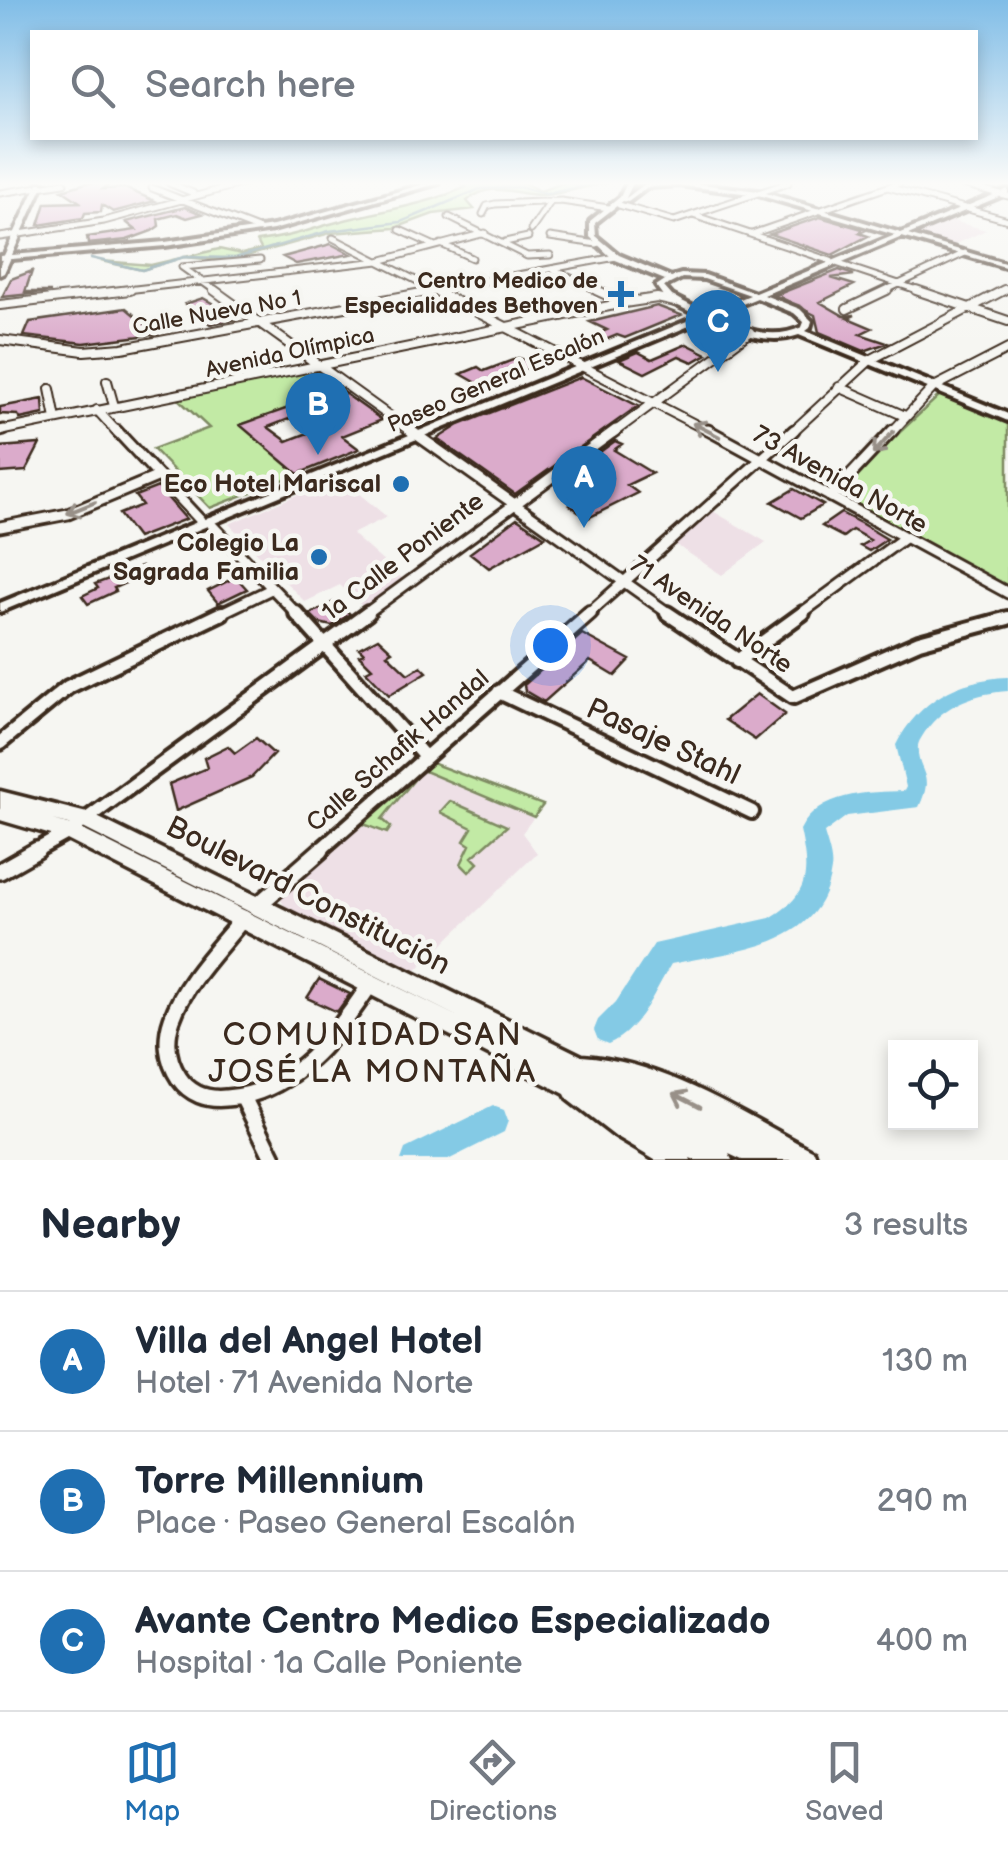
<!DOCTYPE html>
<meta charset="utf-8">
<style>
:root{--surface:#fff;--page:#f2f2f3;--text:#1f2937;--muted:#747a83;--line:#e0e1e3;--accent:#1f6fb2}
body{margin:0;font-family:"Balsamiq Sans",sans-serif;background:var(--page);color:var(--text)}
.controls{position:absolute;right:30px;bottom:30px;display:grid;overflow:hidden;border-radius:0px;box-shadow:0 5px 15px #0003}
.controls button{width:90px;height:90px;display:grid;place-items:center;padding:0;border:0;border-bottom:2px solid var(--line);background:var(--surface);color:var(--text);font:50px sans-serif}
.you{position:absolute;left:550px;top:645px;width:35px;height:35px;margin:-25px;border:8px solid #fff;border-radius:50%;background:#1a73e8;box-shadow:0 0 0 15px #1a73e833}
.badge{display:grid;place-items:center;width:65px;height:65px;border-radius:50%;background:var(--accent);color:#fff;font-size:32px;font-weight:700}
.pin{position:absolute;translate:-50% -82px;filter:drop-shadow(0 2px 5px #0008)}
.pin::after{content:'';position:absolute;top:52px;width:35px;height:30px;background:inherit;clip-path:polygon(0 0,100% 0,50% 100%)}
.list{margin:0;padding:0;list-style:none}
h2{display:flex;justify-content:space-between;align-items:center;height:130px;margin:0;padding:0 40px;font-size:42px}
h2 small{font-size:32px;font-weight:400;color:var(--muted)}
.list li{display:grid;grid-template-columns:65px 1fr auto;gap:30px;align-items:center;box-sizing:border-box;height:140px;padding:0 40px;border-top:2px solid var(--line)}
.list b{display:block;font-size:38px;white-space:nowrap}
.list p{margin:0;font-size:32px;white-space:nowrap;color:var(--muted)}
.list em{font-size:32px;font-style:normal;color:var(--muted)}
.icon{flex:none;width:55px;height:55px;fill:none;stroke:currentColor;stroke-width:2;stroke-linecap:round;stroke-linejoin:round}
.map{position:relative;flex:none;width:1008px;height:1160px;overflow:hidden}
.search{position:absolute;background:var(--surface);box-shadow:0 5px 15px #0003;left:30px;right:30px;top:30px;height:110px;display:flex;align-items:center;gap:25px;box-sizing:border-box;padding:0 35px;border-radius:0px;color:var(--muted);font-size:38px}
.sheet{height:550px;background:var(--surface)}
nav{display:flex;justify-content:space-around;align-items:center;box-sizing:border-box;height:140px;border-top:2px solid var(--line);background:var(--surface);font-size:28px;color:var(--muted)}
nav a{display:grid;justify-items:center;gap:5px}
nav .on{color:var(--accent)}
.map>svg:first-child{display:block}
</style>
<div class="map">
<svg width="1008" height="1160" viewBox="0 0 1008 1160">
<rect width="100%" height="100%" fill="#f6f6f2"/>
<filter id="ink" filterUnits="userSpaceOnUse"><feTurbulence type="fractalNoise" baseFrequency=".01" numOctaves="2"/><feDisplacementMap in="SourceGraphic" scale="20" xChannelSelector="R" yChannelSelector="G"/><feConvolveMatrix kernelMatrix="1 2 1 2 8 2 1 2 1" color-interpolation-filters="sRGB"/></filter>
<g filter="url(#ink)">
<path fill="#eee0e6" d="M 946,219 L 986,230 L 950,247 L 911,234 Z
M 339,477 L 387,517 L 352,534 L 404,580 L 366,610 L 340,585 L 305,602 L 229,524 Z
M 711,510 L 766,542 L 722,575 L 673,543 Z
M 429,762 L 543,805 L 522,833 L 537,853 L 413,973 L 288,912 L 281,900 L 287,889 Z"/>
<path fill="#c2eaa5" stroke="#7e8a62" stroke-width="2.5" d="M 460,183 L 524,183 L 540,191 L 563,183 L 608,183 C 586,185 566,194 544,195 C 516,196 493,179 467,201 L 474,209 L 433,214 L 395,228 L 330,233 L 228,261 L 184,257 L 142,270 L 101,261 L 151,265 L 219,249 L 242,254 L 261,249 L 257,241 C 283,238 302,233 323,226 C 371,211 420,208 466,187 Z
M 314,370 L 342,389 L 241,425 L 298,474 L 210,508 L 153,449 L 209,428 L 177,398 Z
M 942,393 L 1008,420 L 1008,592 L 830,497 Z
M 429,762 L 543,805 L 534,817 L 422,770 L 382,819 L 391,827 L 387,833 L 361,823 Z
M 450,801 L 507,826 L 472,857 L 478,863 L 469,872 L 461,864 L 470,845 L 464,841 L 472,828 L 440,812 Z"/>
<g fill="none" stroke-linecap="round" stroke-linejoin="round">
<path stroke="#678a95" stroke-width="2.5" d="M 91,258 L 142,270 L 184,257 L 235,258 L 329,231 L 401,222 L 480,189 L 519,187 L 546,194 L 597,183"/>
<path fill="#84cae5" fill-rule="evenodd" d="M 1008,677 L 1008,691 C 976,693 944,704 925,732 C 923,735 918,742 918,746 C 916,774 936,771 919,807 L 847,816 L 824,833 C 827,844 833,859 831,870 C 820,950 734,950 671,964 C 655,991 639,1031 608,1044 L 598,1040 L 594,1030 L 598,1020 L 616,1002 L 654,944 L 770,918 C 811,894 809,872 800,830 C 819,792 868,792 904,791 L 906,787 L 896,745 C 919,700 958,679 1008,677 Z
M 493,1106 L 504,1110 L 508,1121 L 504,1132 L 448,1160 L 401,1160 L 405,1149 Z"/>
</g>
<path fill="#dbabcb" stroke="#3b2a1e" stroke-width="2.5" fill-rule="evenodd" d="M 86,183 L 111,183 L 103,189 L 125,188 L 155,201 L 113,212 L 102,205 L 101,212 L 85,213 L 83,218 L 39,225 L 46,203 L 80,202 L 62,190 Z
M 185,207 L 202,214 L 187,218 L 177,214 L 158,219 L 159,226 L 152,231 L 127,240 L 88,244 L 87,237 L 136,230 L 126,222 Z
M 820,217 L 866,230 L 859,233 L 868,236 L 832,255 L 770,234 Z
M 331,244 L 351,254 L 296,264 L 283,257 Z
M 839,270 L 854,275 L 831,278 L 854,285 L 820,302 L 844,316 L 855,315 L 848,318 L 872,328 L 860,334 L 887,343 L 864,351 L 819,332 L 815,315 L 776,295 Z
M 32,271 L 25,292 L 51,292 L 2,297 L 11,279 Z
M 203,298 L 212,303 L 234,320 L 210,324 L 185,304 Z
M 657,306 L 681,315 L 625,338 L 617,335 L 591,346 L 580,341 L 607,330 L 590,322 Z
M 126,308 L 157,334 L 84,343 L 24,336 L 30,322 Z
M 687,344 L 707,354 L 693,362 L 679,356 L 645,373 L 619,360 L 638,352 L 652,359 Z
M 518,358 L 538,364 L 516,373 L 508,369 L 503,383 L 484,387 L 461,374 L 478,367 L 484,371 Z
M 581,377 L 638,406 L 515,494 L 437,439 L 459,425 Z
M 340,390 L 382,420 L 342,436 L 359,449 L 298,474 L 240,425 ZM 302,414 L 321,428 L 287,441 L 268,427 Z
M 43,399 L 44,414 L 20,419 L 18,415 L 0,414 L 0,407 Z
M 615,441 L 622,444 L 614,450 L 652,473 L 627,485 L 638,493 L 588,518 L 570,505 L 580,499 L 556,484 Z
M 40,444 L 26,471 L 0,473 L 0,447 Z
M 158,487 L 186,519 L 137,538 L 119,514 L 142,505 L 135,496 Z
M 794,489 L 823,505 L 801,518 L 772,502 Z
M 841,513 L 862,524 L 887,539 L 869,551 L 860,546 L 870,540 L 852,530 L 843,537 L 822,526 Z
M 517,518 L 545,537 L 489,568 L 470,553 Z
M 141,567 L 147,573 L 114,588 L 116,591 L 88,604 L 82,596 L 98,588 L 95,584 Z
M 236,577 L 247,589 L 218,603 L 208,591 Z
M 336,601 L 350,614 L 332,626 L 319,623 L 310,614 Z
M 582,634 L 630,660 L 615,676 L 590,661 L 544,702 L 525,691 L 524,685 Z
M 378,638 L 392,651 L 387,654 L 408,674 L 421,666 L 427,672 L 389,695 L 366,671 L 372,668 L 359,655 L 364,653 L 359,648 Z
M 757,694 L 785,714 L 755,740 L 725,720 Z
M 256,738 L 274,754 L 252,777 L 176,811 L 169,784 L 207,768 L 204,758 L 228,746 L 235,753 Z
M 319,979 L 350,994 L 337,1012 L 307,998 Z"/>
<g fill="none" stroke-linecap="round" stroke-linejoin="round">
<defs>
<path id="minor-far4" d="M 169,183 L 193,193
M 958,183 L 1008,196
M 888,187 L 1008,220
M 152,188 L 260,230
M 0,193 L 64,183
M 619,205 L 674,221 L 788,183
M 483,214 L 487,206 L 495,204 L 561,201 L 609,208
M 693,215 L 831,261
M 449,217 L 527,256 L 550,255
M 400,230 L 433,245
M 531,230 L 551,201
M 752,234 L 899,183
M 0,237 L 104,221 L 244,183
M 550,237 L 597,244
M 333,238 L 439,292
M 505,242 L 528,237
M 441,244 L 472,258
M 836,263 L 923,292
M 554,270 L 601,292
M 109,292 L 379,261 L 485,233
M 217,292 L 182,267 L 260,260
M 424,292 L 616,257
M 882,292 L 965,253
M 1000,292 L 1008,288"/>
<path id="minor-far3" d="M 214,290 L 413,433
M 434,290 L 712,433
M 596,290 L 624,303
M 916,290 L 1008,321
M 0,305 L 130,290
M 847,309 L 887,290
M 0,340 L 84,351 L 122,348 L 438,290
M 107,381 L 114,406
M 839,387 L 905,416
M 50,389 L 56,419
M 97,410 L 118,433
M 0,431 L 624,303 L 657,298 L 675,302
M 613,433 L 750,332
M 791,433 L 870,360 L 1004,290
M 891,433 L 934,387 L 1008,349"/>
<path id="minor-far2" d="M 116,430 L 200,520
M 410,430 L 671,615
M 708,430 L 1008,593
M 0,431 L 4,430
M 830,497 L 893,430
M 209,522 L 298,615
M 0,527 L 68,514 L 159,476
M 217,615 L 271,589
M 364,615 L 616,430
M 587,615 L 794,430
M 799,615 L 904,538"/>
<path id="minor-far1" d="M 296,613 L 424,756
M 667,613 L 793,697 L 919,642 L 1008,618
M 737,661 L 803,613
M 499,692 L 752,812
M 0,743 L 68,687 L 222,613
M 33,852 L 69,832 L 368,613
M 318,852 L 590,613"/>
<path id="minor" d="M 0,871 L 37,850
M 256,907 L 321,850
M 243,918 C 218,950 186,980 172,1019 C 165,1039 167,1060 179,1078 C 190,1094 207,1100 226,1098 C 293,1094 337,1035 371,983
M 243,1097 L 274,1160"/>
<path id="major" d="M 428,183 L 439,183 L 273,230 L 165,246 L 0,260 L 0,256 L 165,242 L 273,226 Z
M 627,183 L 633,183 L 626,198 L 646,183 L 692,183 L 759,191 L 901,233 L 1008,189 L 1008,193 L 908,235 L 1008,264 L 1008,268 L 902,237 L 764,295 L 800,309 L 812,321 L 810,328 L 806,331 L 1008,414 L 1008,421 L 799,335 C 768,346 734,332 706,319 L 0,612 L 0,603 L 699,316 L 666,300 L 656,286 L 665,280 L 613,259 L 590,237 L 590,221 L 620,197 ZM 679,185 L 758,195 L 895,235 L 755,293 L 705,275 L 681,274 L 671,277 L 619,255 L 596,236 L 595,223 L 623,201 L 628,202 L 648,187 ZM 682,278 L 704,279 L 750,295 L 706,313 L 672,296 L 664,287 ZM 757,298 L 794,313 L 804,322 L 802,327 C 772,341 742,329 713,316 Z"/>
<path id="highway" d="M 38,183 L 44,183 L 4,273 L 0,275 L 0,264 Z
M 0,791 L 91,814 L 582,1056 C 667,1062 740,1112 814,1151 L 817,1160 L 742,1160 L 729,1154 L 732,1160 L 695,1160 L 690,1158 L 691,1160 L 655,1160 L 616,1137 L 568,1100 L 565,1094 L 65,839 L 0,820 ZM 53,820 L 81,827 L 458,1017 L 75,826 Z"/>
</defs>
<use href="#minor-far4" stroke="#3b2a1e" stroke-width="9"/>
<use href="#minor-far3" stroke="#3b2a1e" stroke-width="12"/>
<use href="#minor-far2" stroke="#3b2a1e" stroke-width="15"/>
<use href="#minor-far1" stroke="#3b2a1e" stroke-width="20"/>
<use href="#minor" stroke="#3b2a1e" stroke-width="22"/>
<use href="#major" stroke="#3b2a1e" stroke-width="8"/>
<use href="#highway" stroke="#3b2a1e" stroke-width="7"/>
<use href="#minor-far4" stroke="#f6f6f2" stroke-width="5"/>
<use href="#minor-far3" stroke="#f6f6f2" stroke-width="8"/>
<use href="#minor-far2" stroke="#f6f6f2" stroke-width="9"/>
<use href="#minor-far1" stroke="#f6f6f2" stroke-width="12"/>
<use href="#minor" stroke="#f6f6f2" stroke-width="15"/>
<use href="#major" fill="#f6f6f2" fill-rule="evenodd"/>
<use href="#highway" fill="#f6f6f2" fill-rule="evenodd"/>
</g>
<defs><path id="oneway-shaft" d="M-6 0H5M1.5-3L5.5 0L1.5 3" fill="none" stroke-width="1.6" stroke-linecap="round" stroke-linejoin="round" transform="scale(2.5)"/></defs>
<g stroke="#989088">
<use href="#oneway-shaft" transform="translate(706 430) rotate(-153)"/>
<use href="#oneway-shaft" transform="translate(883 443) rotate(132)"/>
<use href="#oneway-shaft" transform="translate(81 508) rotate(158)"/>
<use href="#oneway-shaft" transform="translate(687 1100) rotate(-153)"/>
</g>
</g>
<linearGradient id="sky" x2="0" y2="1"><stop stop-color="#80bde7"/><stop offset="0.53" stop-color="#fbfbf9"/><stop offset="1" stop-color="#fbfbf9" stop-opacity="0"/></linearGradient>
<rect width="1008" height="346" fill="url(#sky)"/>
<g fill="#1f6fb2" stroke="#f6f6f2" stroke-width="4">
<path d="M616 279h10v10h10v10h-10v10h-10v-10h-10v-10h10z"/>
<circle cx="401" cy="484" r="10"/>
<circle cx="319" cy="557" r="10"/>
</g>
<g text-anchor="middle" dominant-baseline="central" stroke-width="9" stroke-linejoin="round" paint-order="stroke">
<g font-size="22" font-weight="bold" fill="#3b2a1e" stroke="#f6f6f2" text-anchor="end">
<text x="598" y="281">Centro Medico de<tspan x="598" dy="25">Especialidades Bethoven</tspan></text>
</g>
<g font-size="22" fill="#3b2a1e" stroke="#f6f6f2">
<text transform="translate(217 313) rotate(-10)">Calle Nueva No 1</text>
<text transform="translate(290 353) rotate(-12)">Avenida Olímpica</text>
<text transform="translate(496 381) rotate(-23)">Paseo General Escalón</text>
</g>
<g font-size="25" fill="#3b2a1e" stroke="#f6f6f2">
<text transform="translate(840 480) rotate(29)">73 Avenida Norte</text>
<text transform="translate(403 557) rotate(-37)">1a Calle Poniente</text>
<text transform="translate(711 615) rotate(34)">71 Avenida Norte</text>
<text transform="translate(398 751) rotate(-41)">Calle Schafik Handal</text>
</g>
<g font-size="25" font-weight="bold" fill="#3b2a1e" stroke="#f6f6f2" text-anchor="end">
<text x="381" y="484">Eco Hotel Mariscal</text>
<text x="299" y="543">Colegio La<tspan x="299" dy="29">Sagrada Familia</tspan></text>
</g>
<g font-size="30" fill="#3b2a1e" stroke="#f6f6f2">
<text transform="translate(663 742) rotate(25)">Pasaje Stahl</text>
<text transform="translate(308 896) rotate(27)">Boulevard Constitución</text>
</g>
<g font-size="32" letter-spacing="2.5" fill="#3b2a1e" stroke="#f6f6f2">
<text x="373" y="1035">COMUNIDAD SAN<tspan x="373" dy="37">JOSÉ LA MONTAÑA</tspan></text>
</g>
</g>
</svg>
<div class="controls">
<button><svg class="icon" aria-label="locate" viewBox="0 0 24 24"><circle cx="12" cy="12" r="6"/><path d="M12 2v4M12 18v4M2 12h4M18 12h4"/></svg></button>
</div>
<div class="you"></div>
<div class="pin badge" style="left:584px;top:528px">A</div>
<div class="pin badge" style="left:318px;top:455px">B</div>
<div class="pin badge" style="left:718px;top:372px">C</div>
<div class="search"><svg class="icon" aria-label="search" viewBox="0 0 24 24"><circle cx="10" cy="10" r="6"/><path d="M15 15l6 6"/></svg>Search here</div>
</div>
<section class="sheet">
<h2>Nearby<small>3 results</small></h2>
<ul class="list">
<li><span class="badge">A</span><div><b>Villa del Angel Hotel</b><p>Hotel · 71 Avenida Norte</p></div><em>130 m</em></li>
<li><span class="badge">B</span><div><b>Torre Millennium</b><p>Place · Paseo General Escalón</p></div><em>290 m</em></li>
<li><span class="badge">C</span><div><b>Avante Centro Medico Especializado</b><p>Hospital · 1a Calle Poniente</p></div><em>400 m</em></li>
</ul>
</section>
<nav>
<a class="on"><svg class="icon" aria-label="map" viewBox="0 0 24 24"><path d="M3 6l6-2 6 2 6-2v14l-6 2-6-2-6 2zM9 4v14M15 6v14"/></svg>Map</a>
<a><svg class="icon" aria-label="directions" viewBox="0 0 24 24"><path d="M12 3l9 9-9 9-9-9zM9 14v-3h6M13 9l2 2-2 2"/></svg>Directions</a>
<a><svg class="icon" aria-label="saved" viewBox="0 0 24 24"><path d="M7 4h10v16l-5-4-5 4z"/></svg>Saved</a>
</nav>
